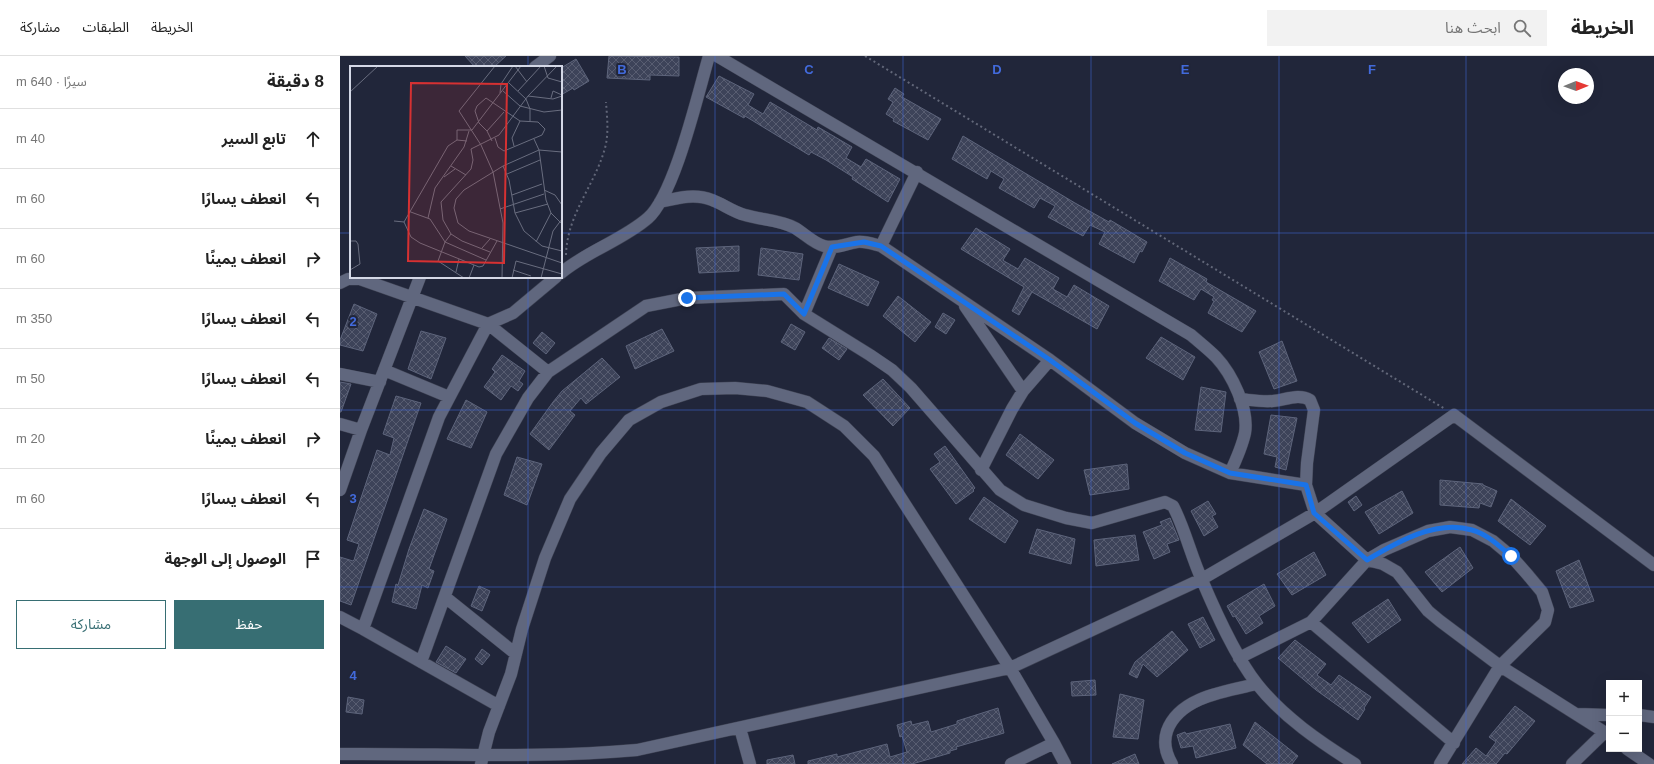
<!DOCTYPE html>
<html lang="ar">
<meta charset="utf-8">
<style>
:root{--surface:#fff;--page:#f2f2f2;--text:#222;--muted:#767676;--line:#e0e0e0;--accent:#376e73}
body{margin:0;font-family:Arial,"Noto Sans Arabic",sans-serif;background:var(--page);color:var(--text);direction:rtl}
.controls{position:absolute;right:12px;bottom:12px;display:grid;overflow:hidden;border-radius:0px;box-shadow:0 4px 16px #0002}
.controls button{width:36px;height:36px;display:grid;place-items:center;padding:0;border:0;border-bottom:1px solid var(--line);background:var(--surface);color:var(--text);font:20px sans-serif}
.compass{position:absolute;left:1218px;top:12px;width:36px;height:36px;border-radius:50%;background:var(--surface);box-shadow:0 4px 16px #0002;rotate:89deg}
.stop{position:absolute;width:12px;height:12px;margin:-9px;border:3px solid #1a73e8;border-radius:50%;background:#fff}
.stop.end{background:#1a73e8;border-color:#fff;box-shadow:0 1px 4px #0008}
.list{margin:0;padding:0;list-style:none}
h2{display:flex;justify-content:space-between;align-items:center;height:52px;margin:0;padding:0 16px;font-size:17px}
h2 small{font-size:13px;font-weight:400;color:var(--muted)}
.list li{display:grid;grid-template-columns:26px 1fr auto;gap:12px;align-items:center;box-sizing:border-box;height:60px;padding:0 16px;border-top:1px solid var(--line)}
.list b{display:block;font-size:15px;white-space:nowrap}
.list em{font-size:13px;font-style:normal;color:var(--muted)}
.actions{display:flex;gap:8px;padding:12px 16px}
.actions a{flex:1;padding:9px 0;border:1px solid var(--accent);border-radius:0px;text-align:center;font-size:14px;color:var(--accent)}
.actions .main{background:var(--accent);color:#fff}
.icon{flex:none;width:22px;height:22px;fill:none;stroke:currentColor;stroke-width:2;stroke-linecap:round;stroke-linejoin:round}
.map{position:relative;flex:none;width:1314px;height:708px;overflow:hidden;direction:ltr}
header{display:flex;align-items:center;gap:24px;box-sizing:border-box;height:56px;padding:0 20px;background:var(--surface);border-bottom:1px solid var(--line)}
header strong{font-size:19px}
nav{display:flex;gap:22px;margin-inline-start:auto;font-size:14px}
.search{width:280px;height:36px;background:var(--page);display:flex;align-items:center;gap:10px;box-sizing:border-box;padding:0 14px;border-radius:0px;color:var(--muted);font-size:15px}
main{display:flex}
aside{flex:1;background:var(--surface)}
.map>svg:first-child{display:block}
</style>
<header>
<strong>الخريطة</strong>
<div class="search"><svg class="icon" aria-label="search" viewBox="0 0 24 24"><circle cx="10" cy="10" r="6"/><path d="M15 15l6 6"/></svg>ابحث هنا</div>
<nav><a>الخريطة</a><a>الطبقات</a><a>مشاركة</a></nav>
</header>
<main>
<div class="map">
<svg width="1314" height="708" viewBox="0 0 1314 708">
<defs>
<pattern id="building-cross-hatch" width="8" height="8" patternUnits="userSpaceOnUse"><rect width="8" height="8" fill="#3d4359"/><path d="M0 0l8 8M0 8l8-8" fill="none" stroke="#585d71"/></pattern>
</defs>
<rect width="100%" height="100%" fill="#21263a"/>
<path fill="url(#building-cross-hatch)" stroke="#5d647b" d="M 125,0 L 166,0 L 154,11 L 135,11 Z
M 269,0 L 339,1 L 339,20 L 310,19 L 310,24 L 267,22 Z
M 236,3 L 249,25 L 234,34 L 233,32 L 221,39 L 221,12 Z
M 379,20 L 414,38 L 408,49 L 423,58 L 430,46 L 477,74 L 478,71 L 512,91 L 506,102 L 521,111 L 526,103 L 560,123 L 548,146 L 512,123 L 513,121 L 486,104 L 471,96 L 469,99 L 405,60 L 404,62 L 366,41 Z
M 555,32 L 564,38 L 562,41 L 601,63 L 588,84 L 553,65 L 554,63 L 546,58 L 553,46 L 548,43 Z
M 623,80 L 735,147 L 769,166 L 770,164 L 807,186 L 802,196 L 800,195 L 794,207 L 759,188 L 765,176 L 750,169 L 743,180 L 708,161 L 715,150 L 700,142 L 694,152 L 659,132 L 664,123 L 651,115 L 647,123 L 612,103 Z
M 636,172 L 670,193 L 663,204 L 664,205 L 678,213 L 685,202 L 719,222 L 713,233 L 727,241 L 734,229 L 769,250 L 757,273 L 692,236 L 679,259 L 672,255 L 684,231 L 621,193 Z
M 399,190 L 399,215 L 359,217 L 356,192 Z
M 421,192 L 463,198 L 459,224 L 418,219 Z
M 830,202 L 867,223 L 866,226 L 916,255 L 902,276 L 868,257 L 874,245 L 872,244 L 874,241 L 861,233 L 854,244 L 819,225 Z
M 499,208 L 539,226 L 528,250 L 488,232 Z
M 558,240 L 591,266 L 575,286 L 543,260 Z
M 14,248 L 37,258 L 23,295 L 0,289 L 0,284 Z
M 603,257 L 615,264 L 606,278 L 595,271 Z
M 451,268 L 465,276 L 455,294 L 441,286 Z
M 322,273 L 334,295 L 295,313 L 286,290 Z
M 81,275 L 106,282 L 91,323 L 68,313 Z
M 202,276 L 215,287 L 206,298 L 193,287 Z
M 821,281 L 855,301 L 843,324 L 806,302 Z
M 489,282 L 507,293 L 499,304 L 482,292 Z
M 942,285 L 957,325 L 934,333 L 919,296 Z
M 162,299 L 185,315 L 179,325 L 183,328 L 178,335 L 171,330 L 161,344 L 144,331 L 155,316 L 152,313 Z
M 262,302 L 280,321 L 246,348 L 241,342 L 230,355 L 235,359 L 209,394 L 190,378 L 213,346 L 222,335 Z
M 543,323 L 570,352 L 553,370 L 523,339 Z
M 0,326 L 11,328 L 1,356 L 0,356 Z
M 861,331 L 886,336 L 881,376 L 855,374 Z
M 56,340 L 81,347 L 11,549 L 0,545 L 0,501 L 13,505 L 14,504 L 19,488 L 7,484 L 37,394 L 50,399 L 54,382 L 43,378 Z
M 126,344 L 147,356 L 131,392 L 107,383 Z
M 931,359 L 957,362 L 946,414 L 935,411 L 937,401 L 924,398 Z
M 680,378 L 714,404 L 698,423 L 666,399 Z
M 605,390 L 635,432 L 633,434 L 634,435 L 616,448 L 590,413 L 600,406 L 594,398 Z
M 177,401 L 202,408 L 187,449 L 164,439 Z
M 787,408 L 789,433 L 750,439 L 744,414 Z
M 1100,424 L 1143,428 L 1143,429 L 1157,435 L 1151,451 L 1140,447 L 1139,452 L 1100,449 Z
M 1062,435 L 1073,457 L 1039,478 L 1025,456 Z
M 1016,440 L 1022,449 L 1014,455 L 1008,446 Z
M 644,441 L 678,465 L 665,487 L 629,463 Z
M 1171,443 L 1206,470 L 1190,489 L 1158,465 Z
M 868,445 L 876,458 L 872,460 L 878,471 L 864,480 L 851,455 Z
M 84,453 L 107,463 L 89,513 L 94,515 L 88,532 L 82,529 L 76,553 L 52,546 L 56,528 L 58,529 L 69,493 Z
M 830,462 L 839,484 L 827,488 L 830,496 L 814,503 L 803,476 L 822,469 L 820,466 Z
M 697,473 L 735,483 L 731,508 L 689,497 Z
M 795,479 L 799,504 L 756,510 L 754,484 Z
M 1120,491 L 1133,512 L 1102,536 L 1085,516 Z
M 974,496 L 986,519 L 952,539 L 937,518 Z
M 1239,504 L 1254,545 L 1230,552 L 1216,515 Z
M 924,528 L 935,550 L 919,560 L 923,567 L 906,578 L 895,560 L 893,561 L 887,550 Z
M 139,530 L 150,535 L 142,555 L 131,550 Z
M 1048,543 L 1061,564 L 1028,587 L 1012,567 Z
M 863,561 L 875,584 L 860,592 L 848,568 Z
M 832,575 L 848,594 L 817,621 L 803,608 L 797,622 L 789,618 L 795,606 Z
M 955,584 L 986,608 L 977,619 L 991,629 L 999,619 L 1031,641 L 1024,652 L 1025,653 L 1018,664 L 976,634 L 938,602 Z
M 106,590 L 126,603 L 116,617 L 96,606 Z
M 142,593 L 150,599 L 142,609 L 135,603 Z
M 755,624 L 756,639 L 732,640 L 731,626 Z
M 780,638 L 804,644 L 798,683 L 773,681 Z
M 8,641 L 24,644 L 22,658 L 6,656 Z
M 1175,650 L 1195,665 L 1167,698 L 1165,697 L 1156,708 L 1122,708 L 1136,692 L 1146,700 L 1156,686 L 1149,681 Z
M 658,652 L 664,677 L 616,691 L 617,693 L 610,695 L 610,697 L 572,708 L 468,708 L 468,705 L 497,698 L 497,701 L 547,688 L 550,701 L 567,696 L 562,680 L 560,681 L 557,669 L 571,665 L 572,669 L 588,665 L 591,676 L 617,668 L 617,665 Z
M 915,666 L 958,700 L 952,708 L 927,708 L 903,689 Z
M 890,668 L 896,692 L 856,702 L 853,690 L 841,692 L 837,679 L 845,676 L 846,678 Z
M 795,698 L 799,708 L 772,708 Z
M 453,699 L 455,708 L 427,708 L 427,704 Z"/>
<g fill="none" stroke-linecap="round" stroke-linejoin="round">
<defs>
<path id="street" d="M 377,0 L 851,279 C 859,286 868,293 876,301 C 892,318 909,353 905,377 C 902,391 896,404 890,417
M 195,11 L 210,0
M 320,146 C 337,142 355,137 372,144 C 383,148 393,156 405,159 C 422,164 440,164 455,172 C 465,178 473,187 484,190 C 496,193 505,188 517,186 C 525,185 533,188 541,190 L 710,304 L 795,367 L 845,397 L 890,417 L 966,429
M 541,190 L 577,116
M 221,217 C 247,195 283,184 308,162 C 335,138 358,37 369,0
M 0,227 L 8,223 L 20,223 L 148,268 L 208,316
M 625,250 L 683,335
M 464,258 L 492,191
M 44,314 L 109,341
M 0,318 L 40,326
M 900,343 C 911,344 922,346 933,345 C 945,344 959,337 970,344 L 974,354 L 967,407 L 966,429 L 975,457 L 1027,504 L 1043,508 L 1057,516 L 1088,555 L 1100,565 L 1160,610 L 1269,679
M 0,368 L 21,374
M 641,414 L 672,353 L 683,335 L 710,304
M 0,434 L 21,374 L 80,221
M 105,541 L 176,598
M 0,561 L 23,573 L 159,650
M 971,566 L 1114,687
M 23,573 L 99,361 L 148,268 L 173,257 L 216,221
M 899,602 L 971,566 L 1027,504 L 1044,494 L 1088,475 L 1110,471 L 1132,474 L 1153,485 L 1171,500 L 1187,518 L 1202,536 L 1208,554 L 1205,566 L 1160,610 L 1100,708
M 81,606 L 156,398 L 188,342 L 208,316 L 306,250 L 347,242 L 444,238 L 464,258 L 530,299 L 552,314 L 571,332 L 660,434 L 684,449 L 726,462 L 752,467 L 825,446 L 833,450 C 845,473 851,500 862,524 C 876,557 895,600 917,628 C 943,661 980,686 1015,708
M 1237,658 L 1269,659
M 1299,659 L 1314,661
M 400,672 L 410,708
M 1287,693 L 1309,708
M 0,698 C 99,697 198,703 297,694 L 670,612 L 862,523 L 975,457 L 1114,359 L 1314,509
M 141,708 L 149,676 L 171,618 L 182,573 L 205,502 L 230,443 L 261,397 L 289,364 L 321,346 L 361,333 L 395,332 L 427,335 L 467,346 L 504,370 L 534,400 L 670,612 L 714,687 L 725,708
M 671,708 L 714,687
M 832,708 C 826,698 823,687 827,675 C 839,641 886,635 917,628
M 1232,708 L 1265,676"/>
</defs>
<use href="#street" stroke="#3f4354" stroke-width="13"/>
<path stroke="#626779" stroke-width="2" stroke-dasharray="2 3" stroke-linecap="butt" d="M 525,0 L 1105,353
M 226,199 C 227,158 255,129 265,92 C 269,77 267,61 266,46"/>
<use href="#street" stroke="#60677e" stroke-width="12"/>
</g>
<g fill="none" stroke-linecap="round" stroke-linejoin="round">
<path stroke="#1a73e8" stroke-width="5" d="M 347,242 L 444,238 L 464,258 L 492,191 L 524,186 L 541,190 L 710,304 L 795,367 L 845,397 L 890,417 L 966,429 L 974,457 L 1027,504 C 1057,486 1097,463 1132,474 C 1147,478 1159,490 1171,500"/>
</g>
<path fill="none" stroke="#426adb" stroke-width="1" stroke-opacity="0.55" d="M 188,0 L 188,11M 375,0 L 375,708M 563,0 L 563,708M 751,0 L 751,708M 939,0 L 939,708M 1126,0 L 1126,708M 0,177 L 11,177M 221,177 L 1314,177M 188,221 L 188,708M 0,354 L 1314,354M 0,531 L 1314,531"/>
<g transform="translate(10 10)">
<rect width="212" height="212" fill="#21263a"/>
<path fill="none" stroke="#696d7f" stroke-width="1" d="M 145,0 L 109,45 L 131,79 L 143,106 L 153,157 L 152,212M 165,0 L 177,16M 194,0 L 198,12 L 212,16M 159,17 L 176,33 L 180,43 L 180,55M 153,25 L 170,40 L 194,46 L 212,44M 168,25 L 191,0M 0,26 L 28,0M 150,27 L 151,18 L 163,0M 178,30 L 203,33 L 212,30M 201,32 L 203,25 L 212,29M 137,65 L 154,46M 184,73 L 189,84 L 196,134 L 201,147 L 212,158M 107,74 L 107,64 L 122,64 L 171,0M 142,75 L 137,65 L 129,57 L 125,45 L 127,40 L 136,32 L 170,55 L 188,56 L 195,63 L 192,69 L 154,85 L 148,81 L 145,72M 164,80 L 162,72 L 170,55M 212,86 L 189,84 L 153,100 L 114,124 L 106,133 L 104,142 L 108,157 L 119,165 L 212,197M 101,100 L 116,109M 153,100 L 159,114 L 165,147 L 174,165 L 192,180 L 212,185M 157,108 L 190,94M 94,111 L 105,103M 194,124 L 205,129 L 212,139M 162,129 L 192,118M 150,143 L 194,128M 58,145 L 80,153 L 95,176 L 136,194M 165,147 L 198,138M 78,152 L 85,122 L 114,81 L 119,65M 44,155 L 54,156 L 61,171 L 70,177 L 129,201 L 133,200 L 147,175M 54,156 L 98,80 L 107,74 L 117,75M 101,168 L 95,176 L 88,195 L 114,212M 0,175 L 6,175 L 8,178 L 10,198 L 0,204M 186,176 L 201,147M 132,182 L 140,173M 140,186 L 112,175 L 101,168 L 93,154 L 91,136 L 121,103 L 123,94 L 121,83 L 149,69 L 178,30 L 207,0M 163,204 L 181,210M 106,206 L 109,193M 119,212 L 124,199M 162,212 L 166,195 L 212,208M 191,212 L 203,165 L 212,153"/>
<path fill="#d63132" fill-opacity="0.15" stroke="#d63132" stroke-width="2" d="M 61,17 L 157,18 L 154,197 L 58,195 Z"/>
<rect width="212" height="212" fill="none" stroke="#d4d8e6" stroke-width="2"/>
</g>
<g font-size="13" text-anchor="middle" font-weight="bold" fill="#426adb" stroke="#21263a" stroke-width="4" stroke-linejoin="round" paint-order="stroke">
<text x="282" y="18">B</text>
<text x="469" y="18">C</text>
<text x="657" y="18">D</text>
<text x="845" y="18">E</text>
<text x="1032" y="18">F</text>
<text x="13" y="270">2</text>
<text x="13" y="447">3</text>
<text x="13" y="624">4</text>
</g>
</svg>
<div class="controls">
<button>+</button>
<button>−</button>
</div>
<svg class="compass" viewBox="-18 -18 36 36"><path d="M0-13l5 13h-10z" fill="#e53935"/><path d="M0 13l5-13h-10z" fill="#767676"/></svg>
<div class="stop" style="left:1171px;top:500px"></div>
<div class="stop end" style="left:347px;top:242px"></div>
</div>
<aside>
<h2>8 دقيقة<small>سيرًا · 640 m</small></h2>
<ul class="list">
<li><svg class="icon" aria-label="ahead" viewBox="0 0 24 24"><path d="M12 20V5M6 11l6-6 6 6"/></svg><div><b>تابع السير</b></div><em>40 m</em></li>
<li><svg class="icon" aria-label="left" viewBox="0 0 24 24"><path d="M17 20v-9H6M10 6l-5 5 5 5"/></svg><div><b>انعطف يسارًا</b></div><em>60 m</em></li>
<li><svg class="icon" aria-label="right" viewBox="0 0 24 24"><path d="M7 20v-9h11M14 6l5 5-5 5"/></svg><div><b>انعطف يمينًا</b></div><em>60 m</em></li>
<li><svg class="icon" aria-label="left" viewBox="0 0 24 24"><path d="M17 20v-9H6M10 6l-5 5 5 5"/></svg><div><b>انعطف يسارًا</b></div><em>350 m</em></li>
<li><svg class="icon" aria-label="left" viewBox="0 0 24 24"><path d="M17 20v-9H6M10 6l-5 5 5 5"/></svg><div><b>انعطف يسارًا</b></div><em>50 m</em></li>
<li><svg class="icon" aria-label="right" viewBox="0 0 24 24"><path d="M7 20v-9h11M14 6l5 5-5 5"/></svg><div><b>انعطف يمينًا</b></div><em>20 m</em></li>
<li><svg class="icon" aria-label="left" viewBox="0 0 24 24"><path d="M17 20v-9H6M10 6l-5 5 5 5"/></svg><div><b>انعطف يسارًا</b></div><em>60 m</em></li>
<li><svg class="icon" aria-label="arrive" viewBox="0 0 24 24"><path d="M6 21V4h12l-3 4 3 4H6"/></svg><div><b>الوصول إلى الوجهة</b></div></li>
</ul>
<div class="actions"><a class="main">حفظ</a><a>مشاركة</a></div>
</aside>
</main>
